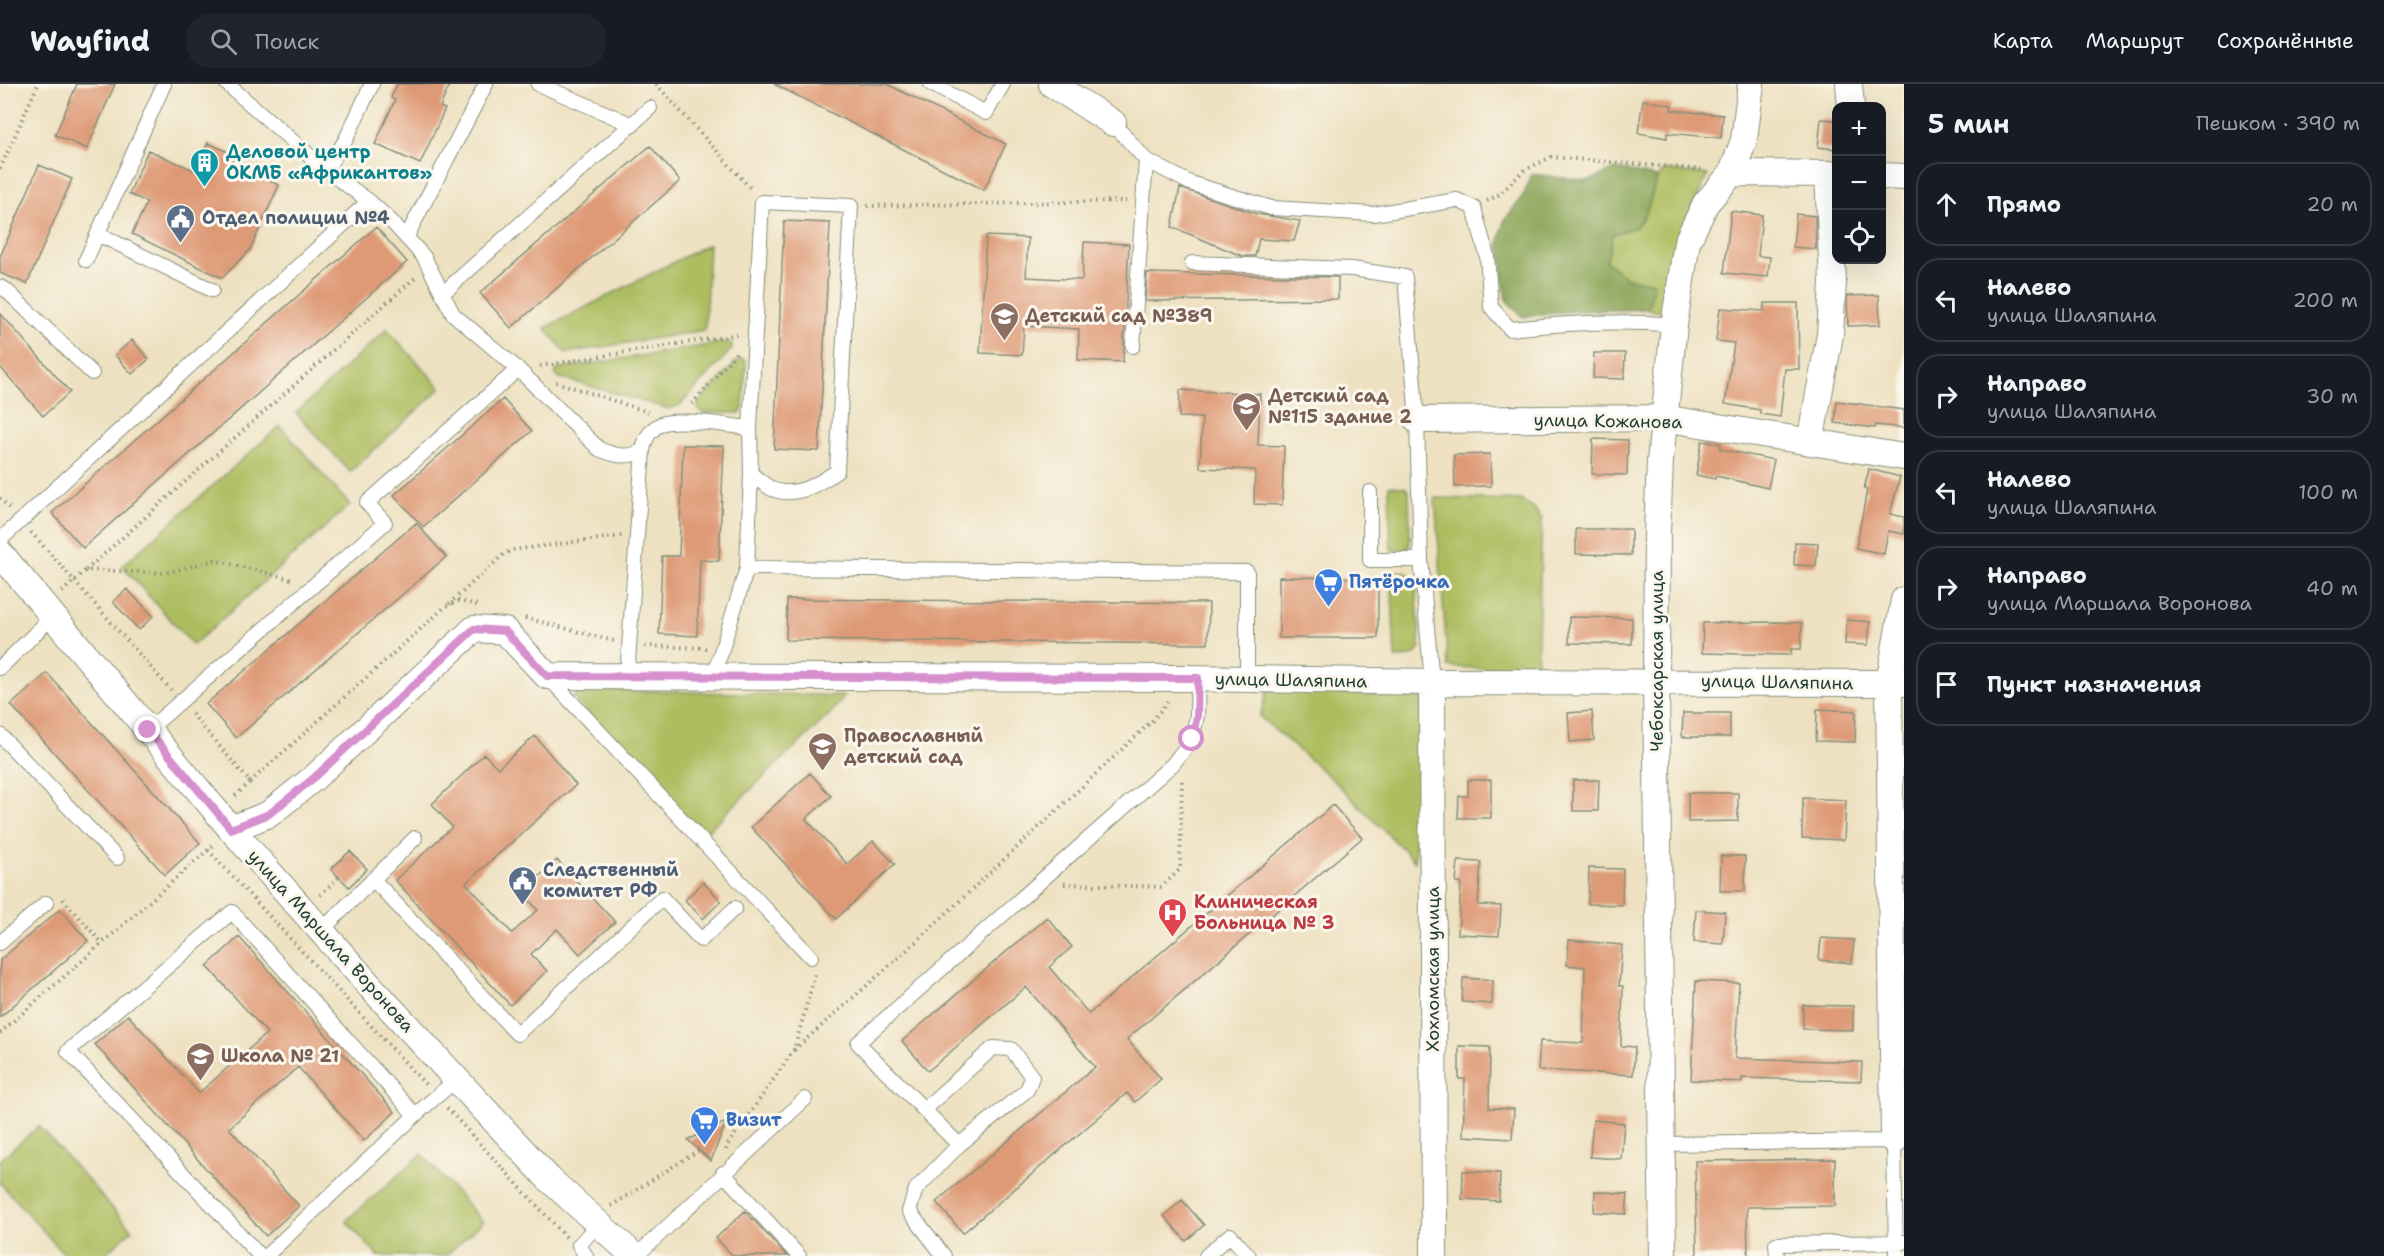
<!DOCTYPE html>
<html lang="ru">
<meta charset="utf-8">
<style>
:root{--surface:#171b24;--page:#20242c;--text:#f1f3f6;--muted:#9ea1a6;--line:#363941}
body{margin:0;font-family:"Shantell Sans",sans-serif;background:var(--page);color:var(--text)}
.controls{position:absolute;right:18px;top:18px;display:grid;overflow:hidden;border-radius:12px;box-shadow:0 6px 24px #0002}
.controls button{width:54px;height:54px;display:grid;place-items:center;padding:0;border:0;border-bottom:2px solid var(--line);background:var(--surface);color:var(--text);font:30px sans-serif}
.stop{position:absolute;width:18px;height:18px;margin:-14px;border:4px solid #d690ce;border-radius:50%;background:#fff}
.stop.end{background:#d690ce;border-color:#fff;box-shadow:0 2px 6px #0008}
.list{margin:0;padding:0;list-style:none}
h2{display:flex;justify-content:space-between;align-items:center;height:78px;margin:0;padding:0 24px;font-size:26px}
h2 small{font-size:20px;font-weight:400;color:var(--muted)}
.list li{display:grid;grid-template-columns:39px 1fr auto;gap:18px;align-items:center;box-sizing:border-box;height:84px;margin:0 12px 12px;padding:0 12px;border:2px solid var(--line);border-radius:24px}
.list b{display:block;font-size:22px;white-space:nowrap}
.list p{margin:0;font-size:20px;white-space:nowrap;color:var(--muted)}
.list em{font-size:20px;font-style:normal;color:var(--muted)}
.icon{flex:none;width:33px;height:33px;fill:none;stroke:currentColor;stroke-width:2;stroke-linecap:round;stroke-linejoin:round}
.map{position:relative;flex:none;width:1904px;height:1172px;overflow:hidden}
header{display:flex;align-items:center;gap:36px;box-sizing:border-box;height:84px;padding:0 30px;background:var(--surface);border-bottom:2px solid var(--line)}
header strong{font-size:28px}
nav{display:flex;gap:33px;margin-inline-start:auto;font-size:21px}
.search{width:420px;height:54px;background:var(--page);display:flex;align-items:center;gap:15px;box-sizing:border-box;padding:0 21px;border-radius:24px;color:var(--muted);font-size:22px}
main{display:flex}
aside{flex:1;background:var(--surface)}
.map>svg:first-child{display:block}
</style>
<header>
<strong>Wayfind</strong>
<div class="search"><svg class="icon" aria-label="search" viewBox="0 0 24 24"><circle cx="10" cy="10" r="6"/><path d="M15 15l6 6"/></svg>Поиск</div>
<nav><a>Карта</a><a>Маршрут</a><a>Сохранённые</a></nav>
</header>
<main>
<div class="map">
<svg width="1904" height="1172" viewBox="0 0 1904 1172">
<rect width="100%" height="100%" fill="#fbf7ec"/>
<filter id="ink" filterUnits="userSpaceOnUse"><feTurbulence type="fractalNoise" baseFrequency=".0167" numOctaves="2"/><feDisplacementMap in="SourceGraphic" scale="12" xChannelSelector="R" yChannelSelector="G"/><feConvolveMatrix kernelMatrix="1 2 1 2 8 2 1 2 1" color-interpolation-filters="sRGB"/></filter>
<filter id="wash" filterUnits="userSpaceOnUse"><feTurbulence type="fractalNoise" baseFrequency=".008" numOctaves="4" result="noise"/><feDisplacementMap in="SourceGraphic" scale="24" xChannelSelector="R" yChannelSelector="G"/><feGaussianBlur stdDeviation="1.35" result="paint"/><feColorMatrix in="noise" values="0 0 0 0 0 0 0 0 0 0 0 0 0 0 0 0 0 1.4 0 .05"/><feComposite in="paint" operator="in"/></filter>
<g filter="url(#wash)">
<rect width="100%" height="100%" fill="#eee1c1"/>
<path fill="#aebd60" stroke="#667d4a" stroke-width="1.5" d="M 1664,86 L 1708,91 L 1673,164 L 1664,229 L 1648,225 L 1654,199 L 1627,194 L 1606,178 L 1613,150 C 1620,148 1630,146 1636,142 C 1653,128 1649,101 1664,86 Z
M 709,160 L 705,246 L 566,269 L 545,244 Z
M 387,245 L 441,304 L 350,388 L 296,329 Z
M 727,258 L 732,260 L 732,265 L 680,321 L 669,325 L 558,293 L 555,289 L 558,285 Z
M 743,275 L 746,279 L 743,325 L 740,329 L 702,329 L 698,325 L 698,319 L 738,276 Z
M 280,342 L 350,421 L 193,561 L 122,482 Z
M 1389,402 L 1405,403 L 1409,408 L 1410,457 L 1409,463 L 1404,467 L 1391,466 Z
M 1435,414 L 1520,416 L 1533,423 L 1542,435 L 1537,586 L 1448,583 Z
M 1391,488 L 1405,488 L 1416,497 L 1420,564 C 1414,575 1406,573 1395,574 Z
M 580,605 L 845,612 L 831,629 L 703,751 L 573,614 Z
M 1268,605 L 1423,614 L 1415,777 L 1332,695 L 1260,633 Z
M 39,1042 L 132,1146 L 103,1172 L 66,1172 L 0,1099 L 0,1076 Z
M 422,1070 L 483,1138 L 445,1172 L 378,1172 L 346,1137 Z"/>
<path fill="#8aa456" stroke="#547045" stroke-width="1.5" d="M 1616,85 L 1657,93 L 1646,129 L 1635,143 L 1613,150 L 1606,178 L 1627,194 L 1654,199 L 1648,225 L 1574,227 L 1523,233 L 1506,216 L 1499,158 L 1504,137 L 1524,110 L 1532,90 L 1588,97 Z"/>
<g id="blocks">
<path fill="#de9a76" d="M 77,0 L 115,0 L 87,65 L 55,51 Z
M 397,0 L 450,0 L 440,23 L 445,25 L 420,80 L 375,60 L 395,16 L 391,14 Z
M 774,0 L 887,0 L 1006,60 L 984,106 Z
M 1643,16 L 1672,21 L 1671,26 L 1723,31 L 1721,54 L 1667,49 L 1667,54 L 1638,49 Z
M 1821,35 L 1836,36 L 1836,65 L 1818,63 Z
M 208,59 L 235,71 L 231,79 L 279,101 L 250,166 L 222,194 L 132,150 L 147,118 L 129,110 L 148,66 L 196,87 Z
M 650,62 L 680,97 L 511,244 L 480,209 Z
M 39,81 L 72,95 L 27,200 L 0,189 L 0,173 Z
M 1180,104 L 1257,130 L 1300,137 L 1294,157 L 1259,155 L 1255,172 L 1242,172 L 1172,143 Z
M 1731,127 L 1762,131 L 1758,172 L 1770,173 L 1768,193 L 1724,189 Z
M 1796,130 L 1815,132 L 1816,165 L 1793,163 Z
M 784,137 L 830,139 L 819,367 L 774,365 Z
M 376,143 L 407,178 L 83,464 L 52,429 Z
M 986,152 L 1028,154 L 1026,193 L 1082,196 L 1084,158 L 1129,160 L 1123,278 L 1078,276 L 1079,245 L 1024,242 L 1022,271 L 980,269 Z
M 1147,189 L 1338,193 L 1338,215 L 1145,217 Z
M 1879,211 L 1880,241 L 1848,242 L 1847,212 Z
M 1764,219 L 1798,219 L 1799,285 L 1785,285 L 1780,333 L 1760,330 L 1760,326 L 1725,320 L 1734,259 L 1716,257 L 1720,224 L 1764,227 Z
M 0,229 L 70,308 L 43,332 L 0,283 Z
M 132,256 L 149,275 L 132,290 L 115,271 Z
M 1594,269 L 1625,269 L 1624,295 L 1593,294 Z
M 1180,306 L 1260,310 L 1258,361 L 1284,362 L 1282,421 L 1254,420 L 1255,386 L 1200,384 L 1202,334 L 1179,333 Z
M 503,315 L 532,347 L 423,443 L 394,411 Z
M 1837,317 L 1904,326 L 1904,344 L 1876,341 L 1875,344 L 1835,339 Z
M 1593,355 L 1628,356 L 1627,391 L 1592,390 Z
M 1702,357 L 1721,360 L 1720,365 L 1774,376 L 1768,404 L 1716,392 L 1715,395 L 1696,391 Z
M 683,361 L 724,362 L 719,477 L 700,476 L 697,552 L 659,550 L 662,472 L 679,472 Z
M 1490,370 L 1491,402 L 1455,403 L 1454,371 Z
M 1869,385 L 1900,393 L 1890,430 L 1904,433 L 1904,450 L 1888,447 L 1884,470 L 1856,464 L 1867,406 L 1864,405 Z
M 416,439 L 446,473 L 236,654 L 206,620 Z
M 1576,445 L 1631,445 L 1631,471 L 1576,470 Z
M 1795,458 L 1818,459 L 1816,482 L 1794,481 Z
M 1279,493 L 1378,494 L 1378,554 L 1279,554 Z
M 127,505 L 153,532 L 139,546 L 113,518 Z
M 787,515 L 1209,519 L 1208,560 L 786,556 Z
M 1569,533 L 1632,534 L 1632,560 L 1569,559 Z
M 1847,536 L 1870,538 L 1868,561 L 1845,560 Z
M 1777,538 L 1802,539 L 1801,565 L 1791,565 L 1791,571 L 1702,569 L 1703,539 Z
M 47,589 L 200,759 L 165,791 L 11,621 Z
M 1817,625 L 1856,627 L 1855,658 L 1816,657 Z
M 1592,627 L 1594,656 L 1570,658 L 1568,629 Z
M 1683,629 L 1730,629 L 1730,653 L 1682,653 Z
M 535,652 L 576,701 L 466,799 L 512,849 L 538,826 L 522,808 L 557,776 L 615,838 L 580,870 L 557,845 L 531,870 L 547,887 L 510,921 L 395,796 L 452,743 L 432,720 L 484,670 L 498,684 Z
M 810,689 L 831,712 L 806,735 L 847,780 L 873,757 L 895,780 L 836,835 L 751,743 Z
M 1468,696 L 1491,696 L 1491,734 L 1458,734 L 1459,712 L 1468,712 Z
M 1573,696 L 1599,696 L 1598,727 L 1573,727 Z
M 1688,709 L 1738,709 L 1738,737 L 1688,738 Z
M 1803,714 L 1846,716 L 1844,756 L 1802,754 Z
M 1333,721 L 1362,754 L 1127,955 L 1161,995 L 1135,1018 L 1127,1009 L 963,1149 L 936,1118 L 1095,983 L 1026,903 L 928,987 L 902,957 L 1047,833 L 1072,863 L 1049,883 L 1089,930 Z
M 350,767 L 367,785 L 349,803 L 331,785 Z
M 1721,772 L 1745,772 L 1745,807 L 1720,807 Z
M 1458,777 L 1481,778 L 1478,821 L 1501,822 L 1499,852 L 1458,850 L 1461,799 L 1456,799 Z
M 1589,784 L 1623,785 L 1622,821 L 1588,820 Z
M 703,798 L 721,817 L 703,835 L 685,816 Z
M 60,825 L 88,857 L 0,933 L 0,876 Z
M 1696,826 L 1725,828 L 1723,860 L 1694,858 Z
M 239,853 L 395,1028 L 364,1057 L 298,983 L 229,1044 L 299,1122 L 266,1152 L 95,960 L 128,931 L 199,1009 L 267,949 L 207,882 Z
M 1821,854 L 1854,856 L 1852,879 L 1819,876 Z
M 1569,856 L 1622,861 L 1619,902 L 1623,902 L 1621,962 L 1635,963 L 1633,991 L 1538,986 L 1540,957 L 1583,959 L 1585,883 L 1567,881 Z
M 1463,894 L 1493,896 L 1492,920 L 1462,918 Z
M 1696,897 L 1739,899 L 1735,974 L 1862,978 L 1861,997 L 1742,994 L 1742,998 L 1691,996 Z
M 1803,921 L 1853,922 L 1853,946 L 1803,945 Z
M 1459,962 L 1490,963 L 1489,1024 L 1514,1025 L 1512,1055 L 1463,1052 L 1465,995 L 1459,995 Z
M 1593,1036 L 1624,1039 L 1621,1075 L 1590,1073 Z
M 726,1038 L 711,1077 L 688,1056 Z
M 1835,1075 L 1835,1122 L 1747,1123 L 1748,1172 L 1697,1172 L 1695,1077 Z
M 1463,1087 L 1500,1089 L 1499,1117 L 1462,1115 Z
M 1595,1107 L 1628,1110 L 1626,1130 L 1594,1128 Z
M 1182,1116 L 1204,1141 L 1186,1157 L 1164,1132 Z
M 745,1127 L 787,1172 L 733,1172 L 716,1154 Z"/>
</g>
</g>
<g filter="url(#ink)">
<use href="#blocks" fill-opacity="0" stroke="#868f7a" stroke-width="1.5"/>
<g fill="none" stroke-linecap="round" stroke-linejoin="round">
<defs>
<path id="lane" d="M 227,0 L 326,86 L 369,117 L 394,140 L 424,173 L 453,230 L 518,285 L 599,365 C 615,372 628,375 643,366 L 627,592
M 538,0 L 633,41
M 931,0 L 986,29 L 1003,0
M 1113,39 L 1146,76 L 1190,99 L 1271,124 L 1374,130 L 1457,116 L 1474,124 L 1487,172 L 1491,223 L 1510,245 C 1564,239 1619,236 1674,241
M 326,86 L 345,57 L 372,0
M 98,150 L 212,206
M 406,154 L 486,0
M 86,176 L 164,0
M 1192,179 L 1352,185 L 1405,193 L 1417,336 L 1421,476 L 1370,476 L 1370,408
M 0,203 L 6,206 L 92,289
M 443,209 L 650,24
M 1133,262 L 1146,76
M 643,366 C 645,355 650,345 661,340 C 678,333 730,342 750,344
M 0,456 L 369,117
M 1421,476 L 1432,598
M 747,484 L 751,390 L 750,344 L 762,118 L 851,122 L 837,387 C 819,400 793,416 770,404 C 764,400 757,394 751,390
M 0,584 L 53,532
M 714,591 L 747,484 L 1247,488 L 1247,595
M 547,592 L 811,873
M 148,646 L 385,439 L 367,419 L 518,285
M 0,651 L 117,774
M 373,795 L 517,950 L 662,814 L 701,856 L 735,824
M 321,847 L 415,754
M 0,859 L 46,819
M 924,1025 L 993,964 L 1011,965 L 1032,993 L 1027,1006 L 959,1061
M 1894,1057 L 1896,1172
M 1662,1060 L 1899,1057
M 723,1089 L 799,1172
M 260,1172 L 68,967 L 232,828 L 415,1031
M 266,1172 L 423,1024 L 457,995
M 586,1172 L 579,1161 L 598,1140
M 636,1172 L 805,1015
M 944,1172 L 909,1127 L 916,1105 L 959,1061 L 858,959 L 1173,680 L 1192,655 L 1197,632 L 1198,594
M 1206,1172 L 1230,1151 L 1249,1172
M 1777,1172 L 1776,1160 L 1904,1158"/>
<path id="street" d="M 1052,0 L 1113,39
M 1849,0 L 1851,22
M 1732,89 L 1836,90
M 1882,92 L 1904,93
M 1417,336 L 1663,334 L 1904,373
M 1810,358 L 1830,251 L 1833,198 L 1828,90
M 0,469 L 231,745 L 369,901 L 548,1094 L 634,1172
M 1432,598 L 1434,1172
M 231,745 L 269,730 L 315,693 L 474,545 L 505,547 L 547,592 L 1187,594 L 1432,598 L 1904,599
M 1894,1057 L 1889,599 L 1904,516
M 1663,1172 L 1656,597 L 1657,449 L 1660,377 L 1674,241 L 1687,158 L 1706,119 L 1732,89 L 1744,56 L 1751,0"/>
</defs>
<use href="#lane" stroke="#868f7a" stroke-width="16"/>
<use href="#street" stroke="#868f7a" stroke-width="28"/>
<path stroke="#868f7a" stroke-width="4" stroke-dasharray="1.5 4.5" stroke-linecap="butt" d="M 656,0 L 752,106
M 0,85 L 38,0
M 1487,117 L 1500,110 L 1523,87 L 1551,73 L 1705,86
M 867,122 L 1126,117
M 540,282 L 740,250
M 556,298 L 648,328
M 692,320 L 736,269
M 0,414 L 10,425
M 31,448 L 171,606
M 86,486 L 417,192
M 62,508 L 86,486 L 166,489 L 215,476 L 294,496
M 449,520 L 503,471 L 512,466 L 622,452
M 525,534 L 614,557
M 645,562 L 706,564
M 192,630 L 250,698 L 233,714
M 250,698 L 446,522 L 459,517 L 478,521
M 208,766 L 426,1001
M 1064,800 L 1162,803 L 1180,785 L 1182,694
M 320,811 L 339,793
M 63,815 L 102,859
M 0,949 L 216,759
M 794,966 L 906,867 L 1100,686 L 1152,637 L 1169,616
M 447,1024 L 566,1153
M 726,1066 L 727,1062 L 794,966 L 816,887
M 611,1122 L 699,1066"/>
<use href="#lane" stroke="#fff" stroke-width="14"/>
<use href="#street" stroke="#fff" stroke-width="26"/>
</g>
</g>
<g fill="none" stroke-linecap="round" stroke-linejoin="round" filter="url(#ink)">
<path stroke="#d690ce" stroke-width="8" d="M 148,646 L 231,745 L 269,730 L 315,693 L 474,545 L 505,547 L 547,592 L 1198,594 L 1197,632 L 1192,655"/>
</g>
<defs>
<symbol id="building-pin" viewBox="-11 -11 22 30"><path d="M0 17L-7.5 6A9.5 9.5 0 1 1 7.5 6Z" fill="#0f9aa8" stroke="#fbf7ec"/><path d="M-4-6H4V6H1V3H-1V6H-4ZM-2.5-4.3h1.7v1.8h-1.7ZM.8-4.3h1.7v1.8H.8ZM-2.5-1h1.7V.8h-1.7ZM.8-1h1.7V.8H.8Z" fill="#fff"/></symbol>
<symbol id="civic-pin" viewBox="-11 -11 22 30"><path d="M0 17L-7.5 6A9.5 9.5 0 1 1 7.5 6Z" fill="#5c6f8a" stroke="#fbf7ec"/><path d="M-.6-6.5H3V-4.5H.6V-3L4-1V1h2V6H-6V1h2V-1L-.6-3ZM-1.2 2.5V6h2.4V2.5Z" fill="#fff"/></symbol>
<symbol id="school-pin" viewBox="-11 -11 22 30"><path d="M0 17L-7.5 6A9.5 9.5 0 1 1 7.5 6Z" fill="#8d6e63" stroke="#fbf7ec"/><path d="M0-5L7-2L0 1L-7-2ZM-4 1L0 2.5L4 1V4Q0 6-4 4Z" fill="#fff"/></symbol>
<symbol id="supermarket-pin" viewBox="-11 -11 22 30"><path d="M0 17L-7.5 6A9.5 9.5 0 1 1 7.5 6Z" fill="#3f7fe0" stroke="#fbf7ec"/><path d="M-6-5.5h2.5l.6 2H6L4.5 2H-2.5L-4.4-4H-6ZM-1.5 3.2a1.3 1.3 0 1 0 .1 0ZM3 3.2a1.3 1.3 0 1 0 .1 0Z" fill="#fff"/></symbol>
<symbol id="hospital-pin" viewBox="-11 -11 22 30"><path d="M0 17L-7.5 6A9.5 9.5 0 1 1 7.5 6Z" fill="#e0444e" stroke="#fbf7ec"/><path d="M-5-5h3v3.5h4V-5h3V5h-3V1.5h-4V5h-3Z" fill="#fff"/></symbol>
</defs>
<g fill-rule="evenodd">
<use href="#building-pin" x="188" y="62" width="33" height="45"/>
<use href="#civic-pin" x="164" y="118" width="33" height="45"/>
<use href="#school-pin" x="988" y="216" width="33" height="45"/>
<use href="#school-pin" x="1230" y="306" width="33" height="45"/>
<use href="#supermarket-pin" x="1312" y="482" width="33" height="45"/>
<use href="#school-pin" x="806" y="646" width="33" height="45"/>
<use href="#civic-pin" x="506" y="780" width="33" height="45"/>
<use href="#hospital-pin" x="1156" y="812" width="33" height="45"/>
<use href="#school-pin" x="184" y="956" width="33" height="45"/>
<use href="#supermarket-pin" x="688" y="1020" width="33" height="45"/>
</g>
<g text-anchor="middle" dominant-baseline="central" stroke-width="6" stroke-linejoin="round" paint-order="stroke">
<g font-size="18" font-weight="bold" fill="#0d838f" stroke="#fbf7ec" text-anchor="start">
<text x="226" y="68">Деловой центр<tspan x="226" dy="21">ОКМБ «Африкантов»</tspan></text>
</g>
<g font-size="18" font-weight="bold" fill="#4e5e75" stroke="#fbf7ec" text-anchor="start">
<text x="202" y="134">Отдел полиции №4</text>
<text x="543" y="786">Следственный<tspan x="543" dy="21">комитет РФ</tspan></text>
</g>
<g font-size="18" font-weight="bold" fill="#785e54" stroke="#fbf7ec" text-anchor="start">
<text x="1025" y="232">Детский сад №389</text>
<text x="1268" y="312">Детский сад<tspan x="1268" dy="21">№115 здание 2</tspan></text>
<text x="844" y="652">Православный<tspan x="844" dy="21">детский сад</tspan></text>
<text x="221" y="972">Школа № 21</text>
</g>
<g font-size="18" fill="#1f3d34" stroke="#fbf7ec">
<text transform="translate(1608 337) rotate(1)">улица Кожанова</text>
<text transform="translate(1657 577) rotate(-90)">Чебоксарская улица</text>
<text transform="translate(1291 596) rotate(1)">улица Шаляпина</text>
<text transform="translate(1777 598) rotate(1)">улица Шаляпина</text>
<text transform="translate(331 857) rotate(48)">улица Маршала Воронова</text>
<text transform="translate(1433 885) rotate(-90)">Хохломская улица</text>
</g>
<g font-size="18" font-weight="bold" fill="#366cbe" stroke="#fbf7ec" text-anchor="start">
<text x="1349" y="498">Пятёрочка</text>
<text x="726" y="1036">Визит</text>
</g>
<g font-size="18" font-weight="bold" fill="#be3a42" stroke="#fbf7ec" text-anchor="start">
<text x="1194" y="818">Клиническая<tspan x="1194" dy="21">Больница № 3</tspan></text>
</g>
</g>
</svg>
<div class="controls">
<button>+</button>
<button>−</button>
<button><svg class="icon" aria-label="locate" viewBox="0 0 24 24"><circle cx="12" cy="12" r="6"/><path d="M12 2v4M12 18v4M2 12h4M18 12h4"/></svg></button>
</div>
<div class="stop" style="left:1192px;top:655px"></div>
<div class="stop end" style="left:148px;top:646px"></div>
</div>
<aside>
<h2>5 мин<small>Пешком · 390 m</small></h2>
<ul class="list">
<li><svg class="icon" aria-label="ahead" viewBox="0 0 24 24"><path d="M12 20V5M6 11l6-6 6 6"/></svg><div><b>Прямо</b></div><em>20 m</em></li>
<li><svg class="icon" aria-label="left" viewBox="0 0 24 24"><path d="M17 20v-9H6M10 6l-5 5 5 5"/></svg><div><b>Налево</b><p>улица Шаляпина</p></div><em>200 m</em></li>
<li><svg class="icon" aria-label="right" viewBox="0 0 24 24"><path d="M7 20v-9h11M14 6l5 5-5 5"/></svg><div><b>Направо</b><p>улица Шаляпина</p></div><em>30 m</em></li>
<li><svg class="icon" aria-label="left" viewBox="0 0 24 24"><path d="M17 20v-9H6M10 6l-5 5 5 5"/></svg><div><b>Налево</b><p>улица Шаляпина</p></div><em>100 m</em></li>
<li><svg class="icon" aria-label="right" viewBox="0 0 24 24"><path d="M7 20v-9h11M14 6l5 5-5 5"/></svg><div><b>Направо</b><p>улица Маршала Воронова</p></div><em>40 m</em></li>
<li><svg class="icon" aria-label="arrive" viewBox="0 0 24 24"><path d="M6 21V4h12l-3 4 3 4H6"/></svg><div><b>Пункт назначения</b></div></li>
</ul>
</aside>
</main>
